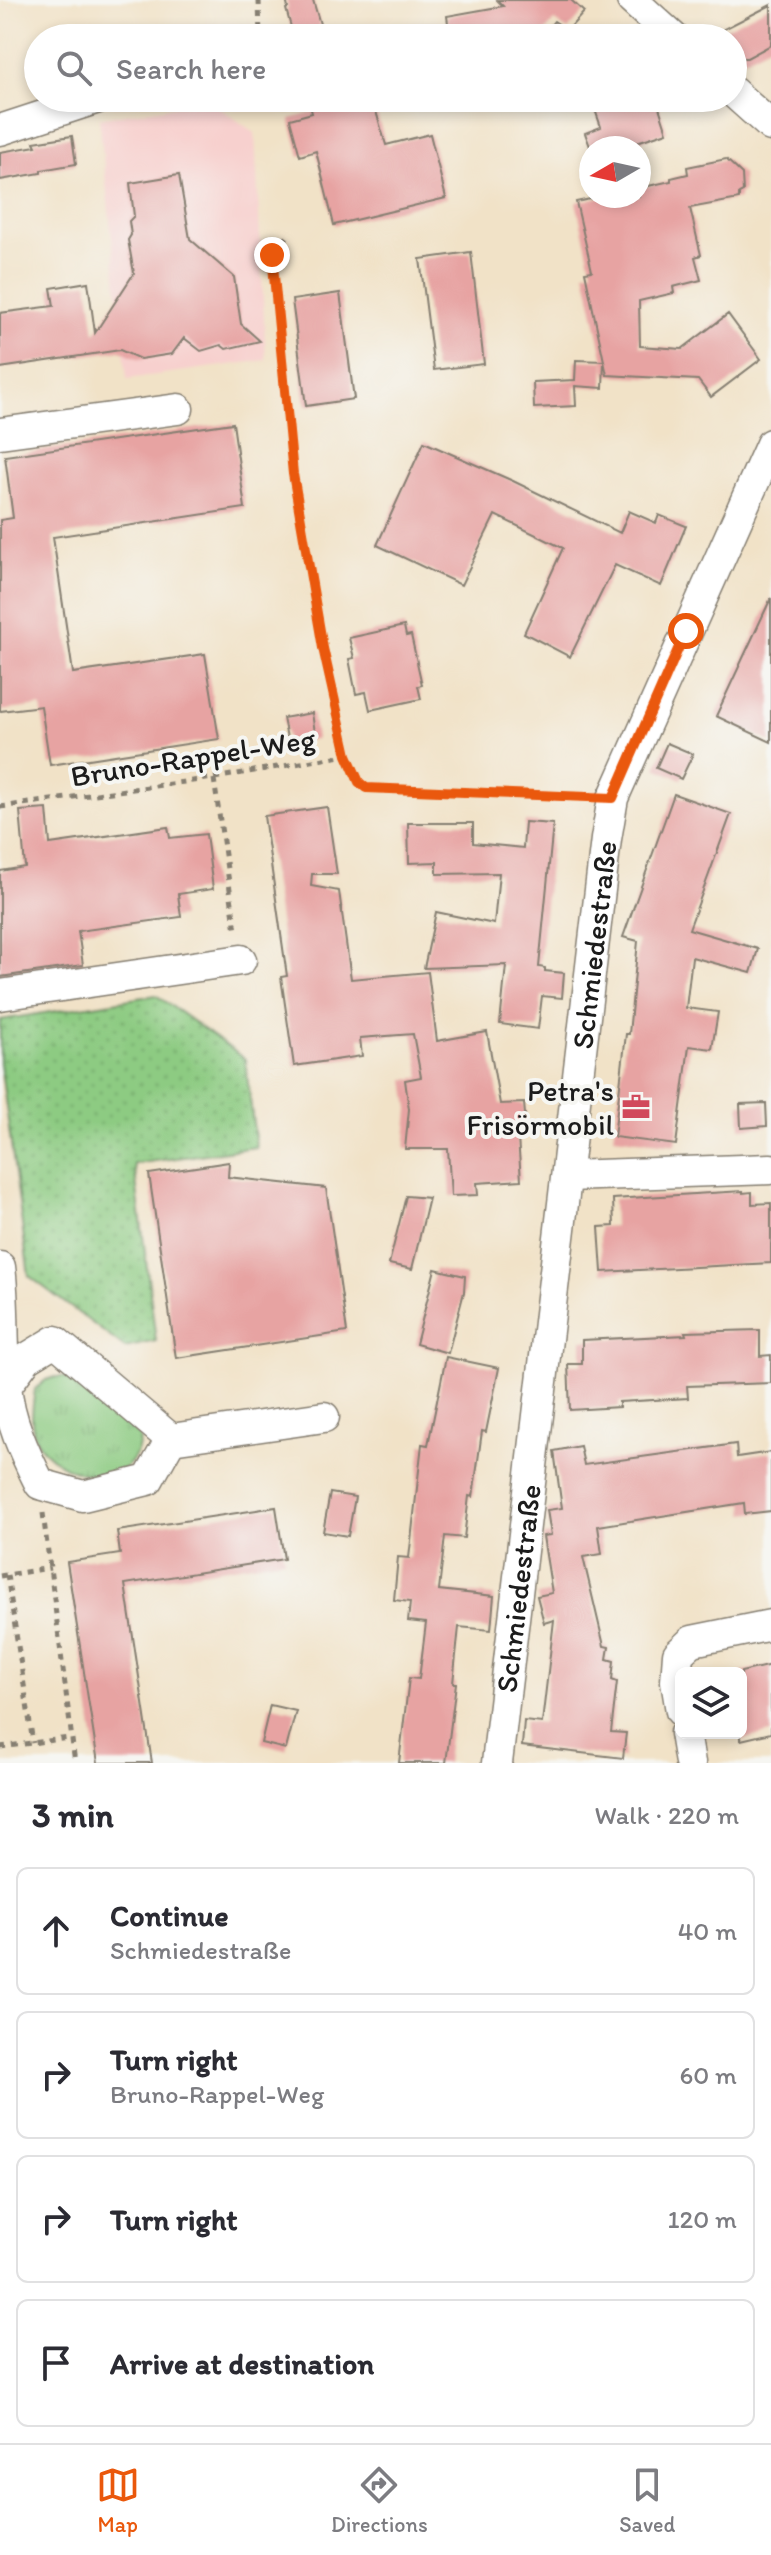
<!DOCTYPE html>
<meta charset="utf-8">
<style>
:root{--surface:#fff;--page:#f2f2f3;--text:#2b2b33;--muted:#7c7c81;--line:#e1e1e2;--accent:#ea580c}
body{margin:0;font-family:Itim,sans-serif;background:var(--page);color:var(--text)}
.controls{position:absolute;right:24px;bottom:24px;display:grid;overflow:hidden;border-radius:12px;box-shadow:0 4px 12px #0003}
.controls button{width:72px;height:72px;display:grid;place-items:center;padding:0;border:0;border-bottom:2px solid var(--line);background:var(--surface);color:var(--text);font:40px sans-serif}
.compass{position:absolute;left:579px;top:136px;width:72px;height:72px;border-radius:50%;background:var(--surface);box-shadow:0 4px 12px #0003;rotate:261deg}
.stop{position:absolute;width:24px;height:24px;margin:-18px;border:6px solid #ea580c;border-radius:50%;background:#fff}
.stop.end{background:#ea580c;border-color:#fff;box-shadow:0 2px 8px #0008}
.list{margin:0;padding:0;list-style:none}
h2{display:flex;justify-content:space-between;align-items:center;height:104px;margin:0;padding:0 32px;font-size:34px}
h2 small{font-size:26px;font-weight:400;color:var(--muted)}
.list li{display:grid;grid-template-columns:52px 1fr auto;gap:24px;align-items:center;box-sizing:border-box;height:128px;margin:0 16px 16px;padding:0 16px;border:2px solid var(--line);border-radius:12px}
.list b{display:block;font-size:30px;white-space:nowrap}
.list p{margin:0;font-size:26px;white-space:nowrap;color:var(--muted)}
.list em{font-size:26px;font-style:normal;color:var(--muted)}
.icon{flex:none;width:44px;height:44px;fill:none;stroke:currentColor;stroke-width:2;stroke-linecap:round;stroke-linejoin:round}
.map{position:relative;flex:none;width:771px;height:1763px;overflow:hidden}
.search{position:absolute;background:var(--surface);box-shadow:0 4px 12px #0003;left:24px;right:24px;top:24px;height:88px;display:flex;align-items:center;gap:20px;box-sizing:border-box;padding:0 28px;border-radius:44px;color:var(--muted);font-size:30px}
.sheet{height:680px;background:var(--surface)}
nav{display:flex;justify-content:space-around;align-items:center;box-sizing:border-box;height:112px;border-top:2px solid var(--line);background:var(--surface);font-size:22px;color:var(--muted)}
nav a{display:grid;justify-items:center;gap:4px}
nav .on{color:var(--accent)}
.map>svg:first-child{display:block}
</style>
<div class="map">
<svg width="771" height="1763" viewBox="0 0 771 1763">
<defs>
<pattern id="grass-tufts" width="24" height="20" patternUnits="userSpaceOnUse" patternTransform="scale(2)"><rect width="24" height="20" fill="#8dcb82"/><path d="M3 7l-1-3M5 7V3M7 7l1-3M15 17l-1-3M17 17v-4M19 17l1-3" fill="none" stroke="#79ae70"/></pattern>
<pattern id="park-dots" width="8" height="8" patternUnits="userSpaceOnUse" patternTransform="scale(2)"><rect width="8" height="8" fill="#8dcb82"/><path d="M2 2h.1M6 6h.1" fill="none" stroke="#79ae70" stroke-width="1.8" stroke-linecap="round"/></pattern>
</defs>
<rect width="100%" height="100%" fill="#f6f6f2"/>
<filter id="ink" filterUnits="userSpaceOnUse"><feTurbulence type="fractalNoise" baseFrequency=".0125" numOctaves="2"/><feDisplacementMap in="SourceGraphic" scale="16" xChannelSelector="R" yChannelSelector="G"/><feConvolveMatrix kernelMatrix="1 2 1 2 8 2 1 2 1" color-interpolation-filters="sRGB"/></filter>
<filter id="wash" filterUnits="userSpaceOnUse"><feTurbulence type="fractalNoise" baseFrequency=".006" numOctaves="4" result="noise"/><feDisplacementMap in="SourceGraphic" scale="32" xChannelSelector="R" yChannelSelector="G"/><feGaussianBlur stdDeviation="1.8" result="paint"/><feColorMatrix in="noise" values="0 0 0 0 0 0 0 0 0 0 0 0 0 0 0 0 0 1.4 0 .05"/><feComposite in="paint" operator="in"/></filter>
<g filter="url(#wash)">
<rect width="100%" height="100%" fill="#f1e2c7"/>
<path fill="#f7d0ce" d="M 210,101 L 255,133 L 266,360 L 127,379 L 99,118 Z"/>
<path fill="url(#grass-tufts)" stroke="#54744f" stroke-width="2" d="M 56,1377 L 65,1377 L 132,1429 L 140,1438 C 135,1496 56,1479 36,1439 C 29,1424 33,1405 35,1389 L 46,1380 Z"/>
<path fill="url(#park-dots)" stroke="#54744f" stroke-width="2" d="M 156,995 L 245,1059 L 256,1147 L 134,1164 L 156,1341 L 125,1348 L 29,1276 L 0,1063 L 0,1020 Z"/>
<g id="blocks">
<path fill="#e7a3a2" d="M 286,0 L 313,0 L 324,38 L 294,38 L 286,9 L 288,8 Z
M 497,0 L 571,0 L 584,12 L 568,30 L 554,21 L 540,38 L 450,38 L 447,16 L 503,6 Z
M 771,5 L 771,45 L 747,58 L 739,58 L 733,51 L 733,38 L 720,38 L 716,33 Z
M 308,98 L 372,98 L 386,145 L 430,134 L 446,198 L 334,225 L 316,151 L 300,156 L 290,119 L 312,113 Z
M 591,98 L 656,98 L 667,132 L 619,148 L 591,149 L 585,133 L 601,127 Z
M 72,136 L 76,164 L 41,170 L 41,173 L 0,180 L 0,152 L 36,146 L 34,142 Z
M 726,159 L 742,174 L 743,192 L 739,194 L 739,199 L 690,208 L 701,255 L 695,257 L 701,280 L 673,287 L 674,293 L 639,301 L 640,346 L 682,349 L 728,314 L 761,359 L 711,397 L 698,380 L 607,375 L 604,361 L 603,388 L 575,386 L 576,406 L 534,408 L 533,382 L 575,380 L 576,360 L 604,361 L 585,272 L 592,271 L 576,202 L 604,196 L 639,196 L 639,188 L 671,181 L 671,178 L 688,174 L 687,167 Z
M 179,175 L 190,239 L 234,277 L 241,324 L 260,341 L 226,349 L 221,345 L 201,351 L 184,338 L 172,354 L 140,359 L 120,350 L 0,368 L 0,313 L 54,306 L 51,288 L 88,282 L 95,333 L 134,273 L 128,240 L 131,235 L 129,221 L 134,216 L 130,183 Z
M 471,252 L 484,364 L 434,370 L 420,259 Z
M 340,293 L 354,399 L 306,406 L 292,300 Z
M 233,423 L 245,508 L 53,537 L 73,673 L 205,654 L 219,739 L 50,765 L 41,706 L 0,711 L 0,520 L 13,518 L 5,456 Z
M 424,442 L 513,481 L 620,533 L 629,511 L 656,523 L 659,515 L 686,526 L 661,586 L 615,565 L 570,657 L 524,633 L 563,548 L 495,515 L 461,585 L 377,545 Z
M 771,598 L 771,742 L 716,716 Z
M 404,626 L 406,636 L 411,635 L 422,685 L 418,686 L 421,699 L 370,710 L 366,692 L 356,694 L 349,659 L 354,658 L 349,638 Z
M 312,713 L 316,739 L 288,743 L 283,718 Z
M 667,743 L 693,754 L 681,779 L 656,768 Z
M 674,794 L 731,814 L 689,929 L 758,949 L 751,973 L 692,957 L 686,1008 L 718,1012 L 712,1049 L 689,1046 L 676,1145 L 614,1137 L 626,1034 L 629,1034 L 638,941 L 623,937 Z
M 327,807 L 337,874 L 312,874 L 311,886 L 339,891 L 351,979 L 428,972 L 437,1041 L 487,1032 L 500,1104 L 524,1103 L 527,1138 L 518,1138 L 521,1180 L 477,1183 L 478,1195 L 451,1196 L 448,1149 L 405,1149 L 409,1109 L 405,1080 L 421,1077 L 413,1034 L 360,1038 L 362,1056 L 294,1066 L 281,977 L 287,976 L 264,816 Z
M 47,809 L 50,844 L 168,827 L 170,838 L 206,834 L 213,889 L 178,894 L 181,917 L 78,931 L 83,965 L 0,977 L 0,871 L 25,867 L 20,811 Z
M 525,822 L 553,824 L 539,967 L 545,968 L 545,971 L 564,973 L 562,998 L 542,996 L 538,1029 L 500,1024 L 506,965 L 424,968 L 436,912 L 494,924 L 499,873 L 437,874 L 437,862 L 409,863 L 408,823 L 473,823 L 473,843 L 523,848 Z
M 766,1103 L 767,1126 L 741,1128 L 740,1104 Z
M 229,1162 L 228,1177 L 326,1188 L 347,1332 L 176,1358 L 149,1174 Z
M 743,1191 L 743,1193 L 752,1192 L 752,1204 L 771,1203 L 771,1263 L 602,1272 L 599,1227 L 614,1226 L 613,1199 Z
M 406,1196 L 429,1198 L 412,1269 L 389,1264 Z
M 435,1269 L 465,1276 L 464,1292 L 448,1353 L 416,1344 Z
M 760,1330 L 760,1356 L 771,1355 L 771,1383 L 687,1386 L 688,1398 L 619,1402 L 619,1407 L 570,1410 L 568,1364 L 582,1364 L 582,1340 L 686,1335 L 685,1332 Z
M 446,1357 L 499,1368 L 486,1432 L 482,1431 L 473,1497 L 469,1496 L 464,1538 L 445,1536 L 439,1590 L 494,1596 L 491,1630 L 459,1627 L 453,1683 L 456,1683 L 446,1763 L 399,1763 L 409,1678 L 419,1679 L 426,1623 L 408,1621 L 410,1602 L 394,1600 L 398,1557 L 409,1558 L 422,1444 L 428,1445 Z
M 736,1444 L 737,1457 L 771,1452 L 771,1511 L 745,1514 L 744,1503 L 598,1526 L 602,1554 L 583,1557 L 604,1646 L 609,1647 L 607,1659 L 614,1661 L 612,1680 L 617,1682 L 611,1732 L 626,1733 L 623,1758 L 522,1746 L 524,1721 L 542,1723 L 554,1620 L 544,1623 L 537,1596 L 552,1593 L 543,1536 L 551,1535 L 547,1510 L 562,1508 L 554,1451 L 580,1446 L 584,1465 Z
M 330,1493 L 355,1497 L 348,1536 L 323,1532 Z
M 276,1507 L 284,1559 L 125,1584 L 152,1763 L 98,1763 L 67,1562 L 120,1554 L 117,1531 Z
M 771,1665 L 771,1733 L 741,1740 L 741,1672 Z
M 270,1705 L 296,1711 L 286,1749 L 261,1743 Z"/>
</g>
</g>
<g filter="url(#ink)">
<use href="#blocks" fill-opacity="0" stroke="#867f72" stroke-width="2"/>
<g fill="none" stroke-linecap="round" stroke-linejoin="round">
<defs>
<g id="minor">
<path d="M 632,0 L 674,38"/>
<path d="M 733,92 L 771,126"/>
<path d="M 0,130 L 98,98"/>
<path d="M 0,433 L 178,409"/>
<path d="M 0,995 L 241,960"/>
<path d="M 568,1176 L 771,1169"/>
<path d="M 0,1267 C 5,1306 2,1345 6,1385 C 9,1420 24,1452 40,1484 L 83,1496 L 148,1480 L 171,1439 L 55,1341 L 27,1358 L 6,1386 L 0,1387"/>
<path d="M 171,1439 L 324,1417"/>
<path d="M 681,1711 L 676,1681 L 678,1654 L 692,1641 L 771,1625"/>
<path d="M 685,1733 L 690,1763"/>
<path id="s1" d="M 497,1763 L 606,839 L 613,798 L 771,444"/>
</g>
</defs>
<use href="#minor" stroke="#867f72" stroke-width="33"/>
<path stroke="#867f72" stroke-width="5" stroke-dasharray="6 6" stroke-linecap="butt" d="M 259,0 L 260,38
M 287,237 L 272,255 L 293,474 L 323,648 L 347,755
M 214,779 L 236,931
M 0,807 L 214,778 L 347,755 L 359,782 L 366,788 L 583,797
M 43,1513 L 75,1763
M 7,1575 L 33,1743
M 0,1576 L 50,1568
M 0,1747 L 70,1738"/>
<use href="#minor" stroke="#fff" stroke-width="30"/>
</g>
</g>
<g fill="none" stroke-linecap="round" stroke-linejoin="round" filter="url(#ink)">
<path stroke="#ea580c" stroke-width="10" d="M 272,255 L 293,474 L 323,648 L 347,755 L 359,782 L 366,788 L 613,798 L 686,631"/>
</g>
<defs>
<symbol id="office-bare" viewBox="-9 -9 18 18"><path d="M-6-3h4V-5.5h4V-3h4V5H-6ZM-1-4.5V-3h2v-1.5ZM-6 0V1H6V0Z" fill="#d1495b" stroke="#f6f6f2" stroke-width="2.5" paint-order="stroke"/></symbol>
</defs>
<g fill-rule="evenodd">
<use href="#office-bare" x="616" y="1087" width="40" height="40"/>
</g>
<g text-anchor="middle" dominant-baseline="central" stroke-width="8" stroke-linejoin="round" paint-order="stroke">
<g font-size="30" fill="#1c1c1c" stroke="#f6f6f2">
<text transform="translate(193 757) rotate(-9)">Bruno-Rappel-Weg</text>
<text stroke="none"><textPath href="#s1" startOffset="824">Schmiedestraße</textPath></text>
<text stroke="none"><textPath href="#s1" startOffset="176">Schmiedestraße</textPath></text>
</g>
<g font-size="30" fill="#1c1c1c" stroke="#f6f6f2" text-anchor="end">
<text x="614" y="1090">Petra's<tspan x="614" dy="34">Frisörmobil</tspan></text>
</g>
</g>
</svg>
<div class="controls">
<button><svg class="icon" aria-label="layers" viewBox="0 0 24 24"><path d="M12 4l9 5-9 5-9-5zM3 14l9 5 9-5"/></svg></button>
</div>
<svg class="compass" viewBox="-18 -18 36 36"><path d="M0-13l5 13h-10z" fill="#e53935"/><path d="M0 13l5-13h-10z" fill="#7c7c81"/></svg>
<div class="stop" style="left:686px;top:631px"></div>
<div class="stop end" style="left:272px;top:255px"></div>
<div class="search"><svg class="icon" aria-label="search" viewBox="0 0 24 24"><circle cx="10" cy="10" r="6"/><path d="M15 15l6 6"/></svg>Search here</div>
</div>
<section class="sheet">
<h2>3 min<small>Walk · 220 m</small></h2>
<ul class="list">
<li><svg class="icon" aria-label="ahead" viewBox="0 0 24 24"><path d="M12 20V5M6 11l6-6 6 6"/></svg><div><b>Continue</b><p>Schmiedestraße</p></div><em>40 m</em></li>
<li><svg class="icon" aria-label="right" viewBox="0 0 24 24"><path d="M7 20v-9h11M14 6l5 5-5 5"/></svg><div><b>Turn right</b><p>Bruno-Rappel-Weg</p></div><em>60 m</em></li>
<li><svg class="icon" aria-label="right" viewBox="0 0 24 24"><path d="M7 20v-9h11M14 6l5 5-5 5"/></svg><div><b>Turn right</b></div><em>120 m</em></li>
<li><svg class="icon" aria-label="arrive" viewBox="0 0 24 24"><path d="M6 21V4h12l-3 4 3 4H6"/></svg><div><b>Arrive at destination</b></div></li>
</ul>
</section>
<nav>
<a class="on"><svg class="icon" aria-label="map" viewBox="0 0 24 24"><path d="M3 6l6-2 6 2 6-2v14l-6 2-6-2-6 2zM9 4v14M15 6v14"/></svg>Map</a>
<a><svg class="icon" aria-label="directions" viewBox="0 0 24 24"><path d="M12 3l9 9-9 9-9-9zM9 14v-3h6M13 9l2 2-2 2"/></svg>Directions</a>
<a><svg class="icon" aria-label="saved" viewBox="0 0 24 24"><path d="M7 4h10v16l-5-4-5 4z"/></svg>Saved</a>
</nav>
